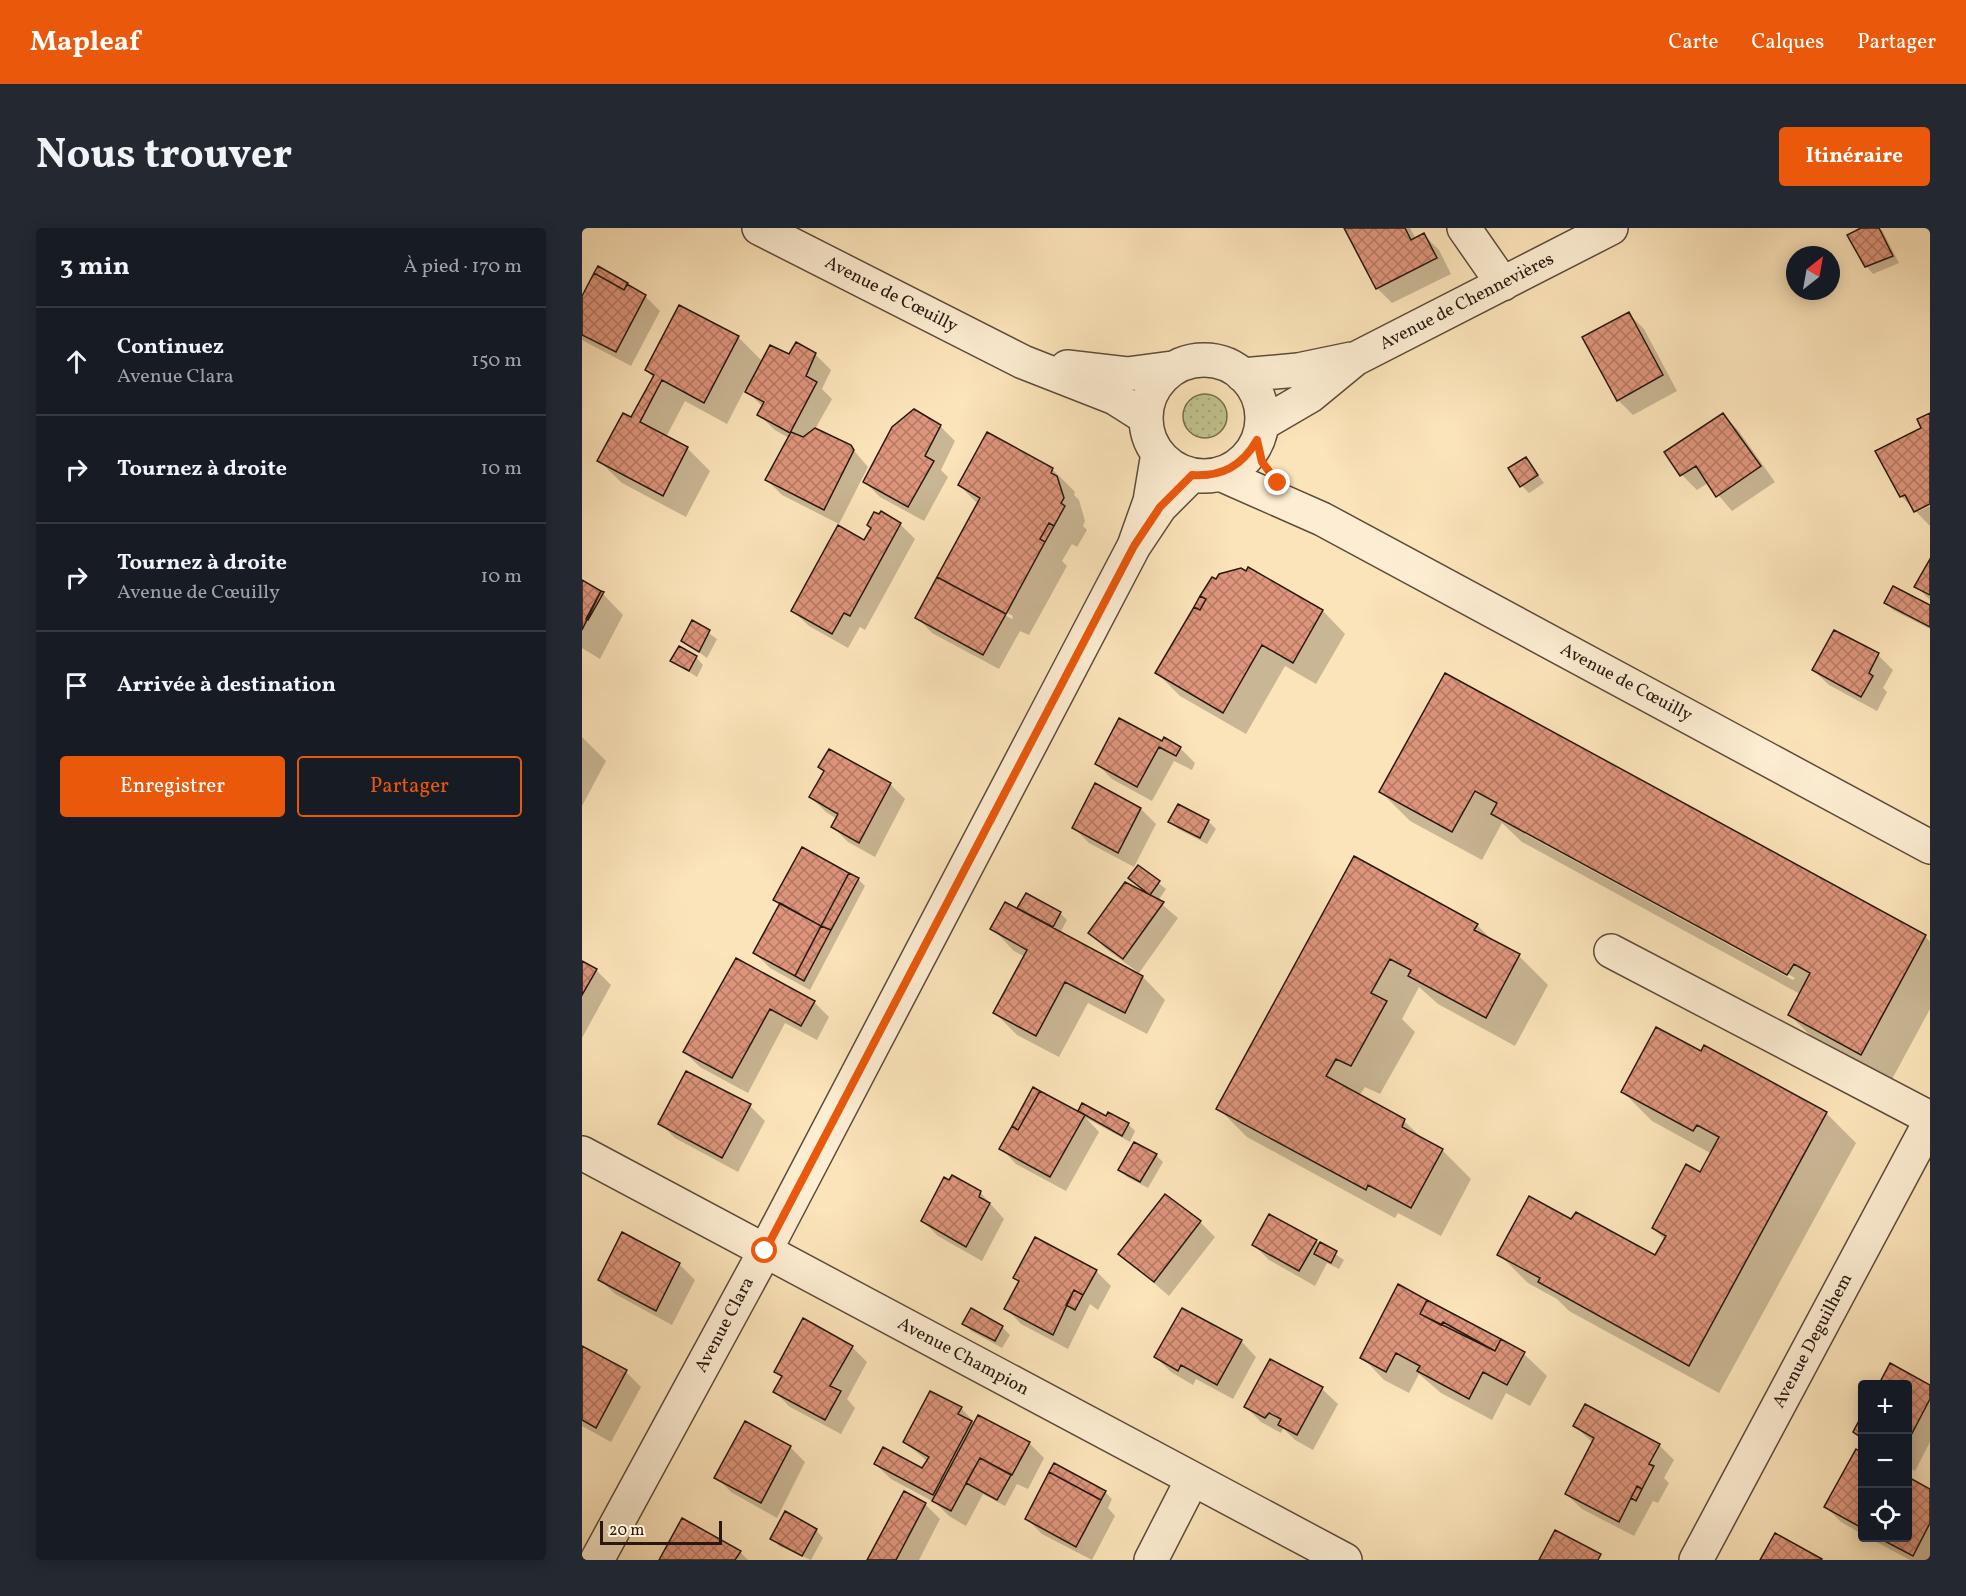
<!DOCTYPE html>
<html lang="fr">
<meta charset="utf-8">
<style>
:root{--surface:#171b24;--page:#242831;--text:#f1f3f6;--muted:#9ea1a6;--line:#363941;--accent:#ea580c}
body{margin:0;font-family:Vollkorn,serif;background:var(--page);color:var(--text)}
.controls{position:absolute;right:18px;bottom:18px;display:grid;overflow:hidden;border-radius:6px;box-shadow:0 3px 15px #0003}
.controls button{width:54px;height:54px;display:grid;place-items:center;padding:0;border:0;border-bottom:2px solid var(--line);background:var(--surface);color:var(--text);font:30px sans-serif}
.compass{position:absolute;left:1204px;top:18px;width:54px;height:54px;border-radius:50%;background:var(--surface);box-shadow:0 3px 15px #0003;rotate:31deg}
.scale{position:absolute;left:18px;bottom:15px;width:122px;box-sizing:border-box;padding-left:6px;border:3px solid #281810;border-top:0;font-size:16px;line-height:21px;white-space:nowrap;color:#281810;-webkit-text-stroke:4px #fdedd2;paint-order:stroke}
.stop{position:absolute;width:18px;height:18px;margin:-14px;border:4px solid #ea580c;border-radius:50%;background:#fff}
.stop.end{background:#ea580c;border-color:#fff;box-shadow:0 2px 6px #0008}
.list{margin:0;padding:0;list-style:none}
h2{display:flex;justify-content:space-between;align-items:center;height:78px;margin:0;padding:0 24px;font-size:26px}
h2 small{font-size:20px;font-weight:400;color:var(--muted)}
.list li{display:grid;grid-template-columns:39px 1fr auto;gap:18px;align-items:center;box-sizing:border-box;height:108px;padding:0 24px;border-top:2px solid var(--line)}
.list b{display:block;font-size:22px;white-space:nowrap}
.list p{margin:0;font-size:20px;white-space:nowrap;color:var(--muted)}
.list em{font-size:20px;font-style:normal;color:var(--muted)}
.actions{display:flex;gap:12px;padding:18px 24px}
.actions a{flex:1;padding:14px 0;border:2px solid var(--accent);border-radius:6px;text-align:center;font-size:21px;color:var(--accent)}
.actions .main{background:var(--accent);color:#fff}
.icon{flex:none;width:33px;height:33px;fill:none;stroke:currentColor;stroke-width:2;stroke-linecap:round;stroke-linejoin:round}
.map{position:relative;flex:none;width:1348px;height:1332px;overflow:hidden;border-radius:6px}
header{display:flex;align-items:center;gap:36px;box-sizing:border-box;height:84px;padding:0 30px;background:var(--accent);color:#fff}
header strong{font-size:28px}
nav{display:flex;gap:33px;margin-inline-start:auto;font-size:21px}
.intro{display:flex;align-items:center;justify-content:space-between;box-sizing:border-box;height:144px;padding:0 36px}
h1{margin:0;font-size:42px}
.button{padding:15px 27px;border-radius:6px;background:var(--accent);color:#fff;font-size:21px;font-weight:700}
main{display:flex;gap:36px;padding:0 36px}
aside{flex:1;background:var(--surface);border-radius:6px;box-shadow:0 3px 15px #0003}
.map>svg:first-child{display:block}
</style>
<header>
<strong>Mapleaf</strong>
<nav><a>Carte</a><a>Calques</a><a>Partager</a></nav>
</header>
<div class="intro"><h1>Nous trouver</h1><a class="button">Itinéraire</a></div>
<main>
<aside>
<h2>3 min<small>À pied · 170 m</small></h2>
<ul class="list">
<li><svg class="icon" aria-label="ahead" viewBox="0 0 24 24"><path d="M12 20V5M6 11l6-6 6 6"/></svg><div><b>Continuez</b><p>Avenue Clara</p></div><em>150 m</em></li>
<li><svg class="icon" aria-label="right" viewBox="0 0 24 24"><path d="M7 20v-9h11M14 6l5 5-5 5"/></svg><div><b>Tournez à droite</b></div><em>10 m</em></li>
<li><svg class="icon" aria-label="right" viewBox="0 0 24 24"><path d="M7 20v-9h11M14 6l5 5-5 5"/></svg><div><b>Tournez à droite</b><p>Avenue de Cœuilly</p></div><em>10 m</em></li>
<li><svg class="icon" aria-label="arrive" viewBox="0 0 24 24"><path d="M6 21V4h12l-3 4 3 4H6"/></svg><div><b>Arrivée à destination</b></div></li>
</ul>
<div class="actions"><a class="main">Enregistrer</a><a>Partager</a></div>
</aside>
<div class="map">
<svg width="1348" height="1332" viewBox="0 0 1348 1332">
<defs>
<pattern id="green-dots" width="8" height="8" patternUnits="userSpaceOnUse" patternTransform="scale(1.5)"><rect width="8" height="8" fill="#c1c48f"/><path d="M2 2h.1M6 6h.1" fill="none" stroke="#a6a87a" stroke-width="1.8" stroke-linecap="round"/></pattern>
<pattern id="building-cross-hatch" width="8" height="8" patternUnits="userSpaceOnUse" patternTransform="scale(1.5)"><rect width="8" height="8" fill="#de957c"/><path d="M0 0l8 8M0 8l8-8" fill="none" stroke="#b47964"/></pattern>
</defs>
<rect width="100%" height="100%" fill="#fce4ba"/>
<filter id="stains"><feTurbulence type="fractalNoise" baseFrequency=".00333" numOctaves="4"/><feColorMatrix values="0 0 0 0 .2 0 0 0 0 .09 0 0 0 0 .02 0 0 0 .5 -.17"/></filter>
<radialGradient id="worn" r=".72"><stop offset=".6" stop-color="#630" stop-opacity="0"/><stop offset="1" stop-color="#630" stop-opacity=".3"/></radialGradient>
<path fill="url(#green-dots)" stroke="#746e50" stroke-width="1.5" d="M601 188a22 22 0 1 1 44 0a22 22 0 1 1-44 0Z"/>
<path fill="#0003" fill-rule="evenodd" d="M 764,0 L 828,0 L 834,11 L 842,7 L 857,22 L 869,46 L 810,75 L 795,60 Z
M 1282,0 L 1300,2 L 1317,35 L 1291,46 L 1284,38 Z
M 63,68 L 78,83 L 49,138 L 0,112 L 0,71 Z
M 98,79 L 156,109 L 181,134 L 208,128 L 214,116 L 234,127 L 249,142 L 240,161 L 250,171 L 232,203 L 239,202 L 268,218 L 286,239 L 257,296 L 200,267 L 185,252 L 207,210 L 193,202 L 177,187 L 180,178 L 163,161 L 145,196 L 103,173 L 84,209 L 105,220 L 128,243 L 104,289 L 40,255 L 17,233 L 50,191 L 72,150 L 64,142 Z
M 1047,86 L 1062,101 L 1095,163 L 1051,187 L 1036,172 Z
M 1141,187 L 1156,202 L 1193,254 L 1150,283 L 1126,255 L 1115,262 L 1100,247 L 1084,224 Z
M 1348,187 L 1348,275 L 1335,281 L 1337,283 L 1348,278 L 1348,298 L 1319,268 L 1341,201 L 1337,192 Z
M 358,198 L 373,213 L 359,242 L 366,249 L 342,293 L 298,269 L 283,254 Z
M 406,206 L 471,242 L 493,264 L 492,267 L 497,272 L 503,293 L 501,298 L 505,302 L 495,319 L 490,316 L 480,333 L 485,338 L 447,407 L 438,403 L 417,441 L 350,405 L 335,389 L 396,276 L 377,257 ZM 381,362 L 431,388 L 430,391 L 381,365 Z
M 944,231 L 962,255 L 947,265 L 940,258 Z
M 318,296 L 333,311 L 283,402 L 278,399 L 266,420 L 227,398 L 211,383 L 283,314 Z
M 1348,333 L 1348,372 L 1334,358 Z
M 667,341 L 741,383 L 763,406 L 734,456 L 703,438 L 664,506 L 598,468 L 575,445 Z
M 0,353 L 21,366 L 41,387 L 18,431 L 0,420 Z
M 1312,360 L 1348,379 L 1348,401 L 1311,382 L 1304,375 Z
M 111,394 L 135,411 L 125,430 L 101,413 Z
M 1296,427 L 1311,442 L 1301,460 L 1305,464 L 1295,483 L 1247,457 L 1231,442 Z
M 114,429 L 121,437 L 115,449 L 90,433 Z
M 863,447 L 1343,708 L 1348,714 L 1348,781 L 1308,855 L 1236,815 L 1208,787 L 1218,766 L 940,614 L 920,595 L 900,632 L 828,593 L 799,564 ZM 943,603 L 1213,750 L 1211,752 L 943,606 Z
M 0,509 L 24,533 L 0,578 Z
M 580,515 L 598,520 L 613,535 L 610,542 L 592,533 L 570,573 L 530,551 L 515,536 Z
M 238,539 L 308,556 L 323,571 L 293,629 L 266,614 L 251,599 L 255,591 L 244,584 L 229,569 L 243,544 Z
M 514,557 L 559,581 L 574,596 L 552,639 L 507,615 L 492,600 Z
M 588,593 L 626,593 L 634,601 L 625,616 L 596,601 Z
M 772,630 L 895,697 L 913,715 L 937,728 L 966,757 L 933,818 L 856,776 L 837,759 L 820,791 L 833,804 L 798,866 L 783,859 L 777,868 L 822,893 L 843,913 L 860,922 L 889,951 L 859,1008 L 816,985 L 813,990 L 665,909 L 636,880 Z
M 556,639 L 584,661 L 576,673 L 596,690 L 557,745 L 523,720 L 508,705 L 566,668 L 548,650 Z
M 276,651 L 283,658 L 228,762 L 188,740 L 173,725 L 198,677 L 193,671 Z
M 437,680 L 478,685 L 485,692 L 478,705 L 561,749 L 583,772 L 565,806 L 506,775 L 477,829 L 435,807 L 413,785 L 443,729 L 432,723 L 410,700 L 441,684 Z
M 155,732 L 232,774 L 247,789 L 235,812 L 203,795 L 166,865 L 118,839 L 102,824 Z
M 0,735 L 14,742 L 29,757 L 0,810 Z
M 1123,819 L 1245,886 L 1274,915 L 1137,1165 L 987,1083 L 975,1071 L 946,1055 L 917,1026 L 990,993 L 1074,1029 L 1083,1012 L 1071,1000 L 1119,946 L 1130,926 L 1070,893 L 1041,864 L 1119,825 Z
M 459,865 L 502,889 L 497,883 L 546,896 L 553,903 L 548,914 L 504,890 L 517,904 L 484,963 L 434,936 L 419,920 Z
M 168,878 L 183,893 L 156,944 L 93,910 L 78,895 Z
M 574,927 L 581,934 L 566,960 L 545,949 L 537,942 Z
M 398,964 L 422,991 L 400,1033 L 356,1008 L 341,993 Z
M 618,994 L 633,1009 L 587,1068 L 538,1026 Z
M 41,1006 L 98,1037 L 113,1052 L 90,1097 L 33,1066 L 17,1051 Z
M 734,1013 L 762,1032 L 757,1041 L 745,1035 L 733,1058 L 687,1032 L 672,1017 Z
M 514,1043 L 529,1058 L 516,1082 L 508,1076 L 486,1121 L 439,1096 L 424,1080 L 438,1055 L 433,1050 Z
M 816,1058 L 942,1126 L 965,1148 L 948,1178 L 924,1165 L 910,1192 L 859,1165 L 837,1146 L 827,1165 L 802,1152 L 780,1129 Z
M 382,1095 L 420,1099 L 428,1107 L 420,1120 L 389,1103 Z
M 659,1113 L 674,1129 L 651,1171 L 614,1151 L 611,1157 L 589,1144 L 574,1129 Z
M 0,1119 L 44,1144 L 59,1159 L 29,1214 L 0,1198 Z
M 270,1119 L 285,1134 L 265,1171 L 273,1180 L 259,1206 L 208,1179 L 193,1164 L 201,1150 L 194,1143 Z
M 689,1133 L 740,1161 L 756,1176 L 731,1222 L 713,1212 L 701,1200 L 699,1205 L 679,1194 L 664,1179 Z
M 1308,1138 L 1348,1159 L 1348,1214 L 1333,1243 L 1326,1239 L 1326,1156 L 1298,1156 Z
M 379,1180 L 393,1195 L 447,1215 L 462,1230 L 446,1261 L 435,1256 L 423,1278 L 401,1266 L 384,1298 L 367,1288 L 354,1275 L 309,1251 L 293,1236 L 341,1242 L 346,1234 L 323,1214 Z
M 993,1198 L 1077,1217 L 1092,1232 L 1082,1250 L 1087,1255 L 1076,1275 L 1071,1273 L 1052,1308 L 1000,1281 L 984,1266 L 1011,1215 Z
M 208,1219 L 223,1234 L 195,1290 L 149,1264 L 134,1249 Z
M 1274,1223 L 1280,1226 L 1280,1306 L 1259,1294 L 1244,1279 Z
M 1326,1251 L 1348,1263 L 1348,1332 L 1328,1332 L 1287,1310 L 1326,1310 Z
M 523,1264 L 530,1271 L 526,1280 L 533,1288 L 510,1332 L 460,1306 L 445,1291 Z
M 343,1276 L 358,1291 L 337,1332 L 287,1332 Z
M 101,1292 L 158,1324 L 166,1332 L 79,1332 Z
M 234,1302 L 241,1310 L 229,1332 L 197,1318 L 190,1310 Z"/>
<path fill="url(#building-cross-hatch)" stroke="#281810" stroke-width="1.5" d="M 762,0 L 823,0 L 829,12 L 842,5 L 855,30 L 794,61 Z
M 1279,0 L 1297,0 L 1311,28 L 1283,39 L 1265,7 Z
M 16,38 L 46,55 L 42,62 L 12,45 Z
M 12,45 L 42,62 L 45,56 L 64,67 L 34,124 L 0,107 L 0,68 Z
M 97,77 L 157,108 L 122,175 L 80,152 L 58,194 L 106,219 L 81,268 L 15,233 L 41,185 L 49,189 L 72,147 L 63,142 Z
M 1047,84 L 1081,147 L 1035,173 L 1000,109 Z
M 214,114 L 234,125 L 224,148 L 235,154 L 208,205 L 175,187 L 182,174 L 163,164 L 188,117 L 207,126 Z
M 332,181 L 359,197 L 343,228 L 352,233 L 326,279 L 281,254 L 310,199 Z
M 1141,185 L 1179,238 L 1134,269 L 1114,238 L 1098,248 L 1082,224 Z
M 1348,185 L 1348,276 L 1332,284 L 1323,267 L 1318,269 L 1293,223 L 1339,200 L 1335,191 Z
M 233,200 L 269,217 L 272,222 L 242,282 L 183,252 L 209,204 L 221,209 Z
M 405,204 L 471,240 L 469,245 L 475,248 L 482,270 L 479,275 L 483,278 L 472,298 L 467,295 L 458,311 L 463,314 L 424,386 L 355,349 L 398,270 L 376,257 Z
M 944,229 L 956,247 L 938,259 L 926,240 Z
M 299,283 L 319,295 L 268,388 L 262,385 L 250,406 L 209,383 L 256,297 L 282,312 L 289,300 L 285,297 L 292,284 L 297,286 Z
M 467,295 L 472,298 L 463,314 L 458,311 Z
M 1348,331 L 1348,367 L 1332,359 Z
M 666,339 L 741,382 L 711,435 L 680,417 L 641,485 L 573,445 L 612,379 L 618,382 L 624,371 L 618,368 L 630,349 L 634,351 L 637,346 L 659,340 L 664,343 Z
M 355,349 L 424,386 L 401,427 L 333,390 Z
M 0,352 L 19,363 L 0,402 Z
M 1311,358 L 1348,377 L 1348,399 L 1302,375 Z
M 19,363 L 22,364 L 6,392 L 4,391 Z
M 618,368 L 624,371 L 618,382 L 612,379 Z
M 110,392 L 128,402 L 117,424 L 99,413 Z
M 1252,402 L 1297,425 L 1287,445 L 1291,448 L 1279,469 L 1230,442 Z
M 97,418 L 115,428 L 107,443 L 88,433 Z
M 863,445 L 1344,707 L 1279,827 L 1206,787 L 1228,745 L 1212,736 L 1205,747 L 909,586 L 915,575 L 893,563 L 870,604 L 797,564 Z
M 537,490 L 580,513 L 582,509 L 599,519 L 594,528 L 577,519 L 555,559 L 513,536 Z
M 247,521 L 309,555 L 277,615 L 249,599 L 256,586 L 227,569 L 242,543 L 236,539 Z
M 513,555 L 559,580 L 536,625 L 490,600 Z
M 596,576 L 627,592 L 618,610 L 586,594 Z
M 220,619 L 267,645 L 239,698 L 191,672 Z
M 772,628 L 896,696 L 892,702 L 938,726 L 904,790 L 826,748 L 829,742 L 808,731 L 789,765 L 805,773 L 769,838 L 754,831 L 744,848 L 823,891 L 820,899 L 861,921 L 829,980 L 786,957 L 784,962 L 634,881 Z
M 556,637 L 578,653 L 568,667 L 546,650 Z
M 267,645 L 277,650 L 249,702 L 239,698 Z
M 543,654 L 582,674 L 541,731 L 506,705 Z
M 444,665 L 479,684 L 471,699 L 435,680 Z
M 423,674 L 561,748 L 543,785 L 483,754 L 454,808 L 411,785 L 445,722 L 408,701 Z
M 198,675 L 239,698 L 213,748 L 171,725 Z
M 239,698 L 249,702 L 222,753 L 213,748 Z
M 154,730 L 233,773 L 219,798 L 188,781 L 150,850 L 101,824 Z
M 0,733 L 15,741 L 0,767 Z
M 1074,799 L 1119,823 L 1122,817 L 1245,884 L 1107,1138 L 956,1054 L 958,1050 L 915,1027 L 947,968 L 989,991 L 994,984 L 1073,1027 L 1084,1008 L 1070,1000 L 1104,936 L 1118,944 L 1137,909 L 1115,897 L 1111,903 L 1039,864 Z
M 104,843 L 169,876 L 140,930 L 76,896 Z
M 451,859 L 458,863 L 436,902 L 430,898 Z
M 458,863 L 503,887 L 468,949 L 417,921 L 430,898 L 436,902 Z
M 500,875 L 524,888 L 526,884 L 547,895 L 540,908 L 496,883 Z
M 552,914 L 575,926 L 558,954 L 536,942 Z
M 370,947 L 399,963 L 397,969 L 408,975 L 384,1019 L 339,993 L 362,949 L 367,952 Z
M 583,966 L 619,993 L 572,1054 L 536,1026 Z
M 687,986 L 735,1012 L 717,1043 L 670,1017 Z
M 40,1004 L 98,1035 L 74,1083 L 16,1052 Z
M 453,1009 L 515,1042 L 501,1067 L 492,1062 L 471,1107 L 422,1081 L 437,1053 L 431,1050 Z
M 738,1014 L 755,1023 L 749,1035 L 732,1026 Z
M 816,1056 L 845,1072 L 838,1086 L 859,1097 L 861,1094 L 913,1123 L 919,1111 L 943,1124 L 925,1157 L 901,1144 L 887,1171 L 835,1143 L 838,1138 L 814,1125 L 804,1144 L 778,1130 Z
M 492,1062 L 501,1067 L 493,1082 L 484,1077 Z
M 845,1072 L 919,1111 L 913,1123 L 838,1086 Z
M 389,1080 L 421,1098 L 413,1113 L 380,1096 Z
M 600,1080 L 660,1112 L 635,1157 L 599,1137 L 596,1143 L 572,1129 Z
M 221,1090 L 271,1118 L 248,1158 L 259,1163 L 243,1192 L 191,1164 L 200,1148 L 192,1144 Z
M 0,1118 L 45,1142 L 14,1200 L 0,1192 Z
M 688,1131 L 741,1159 L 715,1207 L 696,1197 L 699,1191 L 687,1185 L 683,1190 L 662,1179 Z
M 1308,1135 L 1348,1157 L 1348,1171 L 1326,1213 L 1326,1156 L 1297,1156 Z
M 348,1163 L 380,1179 L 376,1186 L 390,1193 L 351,1267 L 292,1236 L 301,1219 L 340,1240 L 347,1229 L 321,1214 Z
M 1003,1176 L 1078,1216 L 1067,1236 L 1072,1238 L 1060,1261 L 1055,1258 L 1037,1294 L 983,1266 L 1012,1210 L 991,1198 Z
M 396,1187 L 448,1214 L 430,1247 L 398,1230 L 369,1283 L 350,1273 Z
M 1280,1187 L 1280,1210 L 1271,1204 Z
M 163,1193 L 209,1218 L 179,1275 L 132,1250 Z
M 1274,1221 L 1280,1225 L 1280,1300 L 1242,1279 Z
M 398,1230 L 429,1247 L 415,1272 L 384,1255 Z
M 472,1235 L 524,1263 L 519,1272 L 467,1244 Z
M 467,1244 L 519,1272 L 494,1319 L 443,1291 Z
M 1326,1249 L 1348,1261 L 1348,1295 L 1331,1328 L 1297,1310 L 1326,1310 Z
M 1055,1258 L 1060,1261 L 1054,1273 L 1049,1270 Z
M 322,1263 L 344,1275 L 314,1332 L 285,1332 Z
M 203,1283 L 235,1301 L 220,1328 L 188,1311 Z
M 100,1290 L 159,1323 L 153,1332 L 77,1332 Z
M 973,1302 L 1019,1326 L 1016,1332 L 957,1332 Z
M 1193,1305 L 1240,1331 L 1239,1332 L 1178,1332 Z"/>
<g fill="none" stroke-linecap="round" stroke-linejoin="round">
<defs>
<path id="minor" d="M 177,0 L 441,134 L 533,170 L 563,189
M 882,0 L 921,56
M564 190a58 58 0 1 1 116 0a58 58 0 1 1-116 0Z
M 485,139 L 545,146 L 590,140
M 660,147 L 716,142 L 769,131
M 680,196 L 728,168 L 773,131 L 1029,0
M 576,225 L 568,273 L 552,318 L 578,279 L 610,247
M 638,246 L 740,291 L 1348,619
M 1029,723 L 1348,890
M 0,925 L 763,1332
M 15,1332 L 183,1023 L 552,318
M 569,1332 L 610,1252
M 1114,1332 L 1348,894"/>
</defs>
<use href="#minor" stroke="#5d4b3a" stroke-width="36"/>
<use href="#minor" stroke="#fdedd2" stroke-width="33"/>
</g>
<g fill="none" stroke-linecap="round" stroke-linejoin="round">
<path stroke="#ea580c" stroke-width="8" d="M 183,1023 L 552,318 L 578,279 L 610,247 C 640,249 660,238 675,212 L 680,234 L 696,255"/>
</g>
<g text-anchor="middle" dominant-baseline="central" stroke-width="4.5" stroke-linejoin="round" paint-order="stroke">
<g font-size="18" fill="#281810" stroke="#fdedd2">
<text transform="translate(309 67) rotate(27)">Avenue de Cœuilly</text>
<text transform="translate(885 74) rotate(-27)">Avenue de Chennevières</text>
<text transform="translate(1044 455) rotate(28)">Avenue de Cœuilly</text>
<text transform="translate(143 1097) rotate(-62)">Avenue Clara</text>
<text transform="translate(1231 1113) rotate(-62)">Avenue Deguilhem</text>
<text transform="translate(381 1129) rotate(28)">Avenue Champion</text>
</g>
</g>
<rect width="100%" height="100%" filter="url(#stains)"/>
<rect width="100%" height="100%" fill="url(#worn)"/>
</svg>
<div class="controls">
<button>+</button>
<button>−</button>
<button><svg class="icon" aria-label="locate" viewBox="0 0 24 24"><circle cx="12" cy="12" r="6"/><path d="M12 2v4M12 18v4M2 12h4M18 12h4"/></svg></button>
</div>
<svg class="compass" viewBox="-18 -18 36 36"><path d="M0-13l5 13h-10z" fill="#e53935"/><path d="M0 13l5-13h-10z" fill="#9ea1a6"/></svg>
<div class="scale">20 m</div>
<div class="stop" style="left:183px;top:1023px"></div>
<div class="stop end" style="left:696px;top:255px"></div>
</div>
</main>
